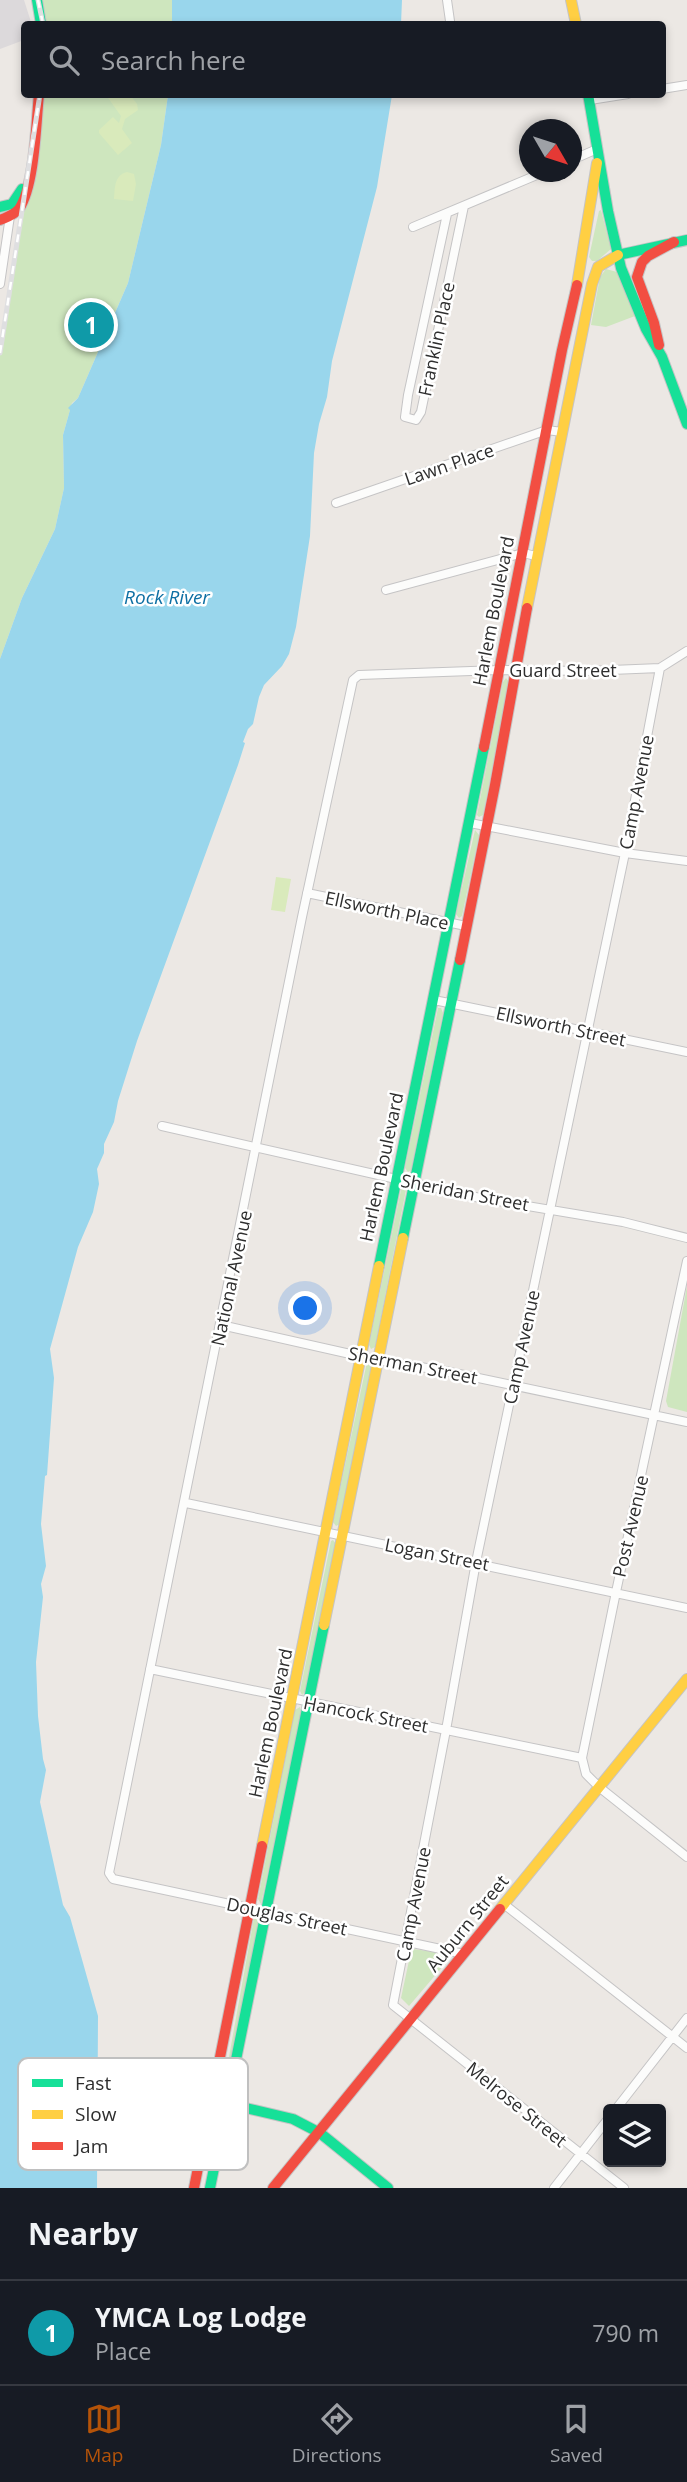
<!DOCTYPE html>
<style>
:root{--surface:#171b24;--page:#20242c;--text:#f1f3f6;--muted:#9ea1a6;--line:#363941;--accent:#b45309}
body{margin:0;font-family:"Open Sans",sans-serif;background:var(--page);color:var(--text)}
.controls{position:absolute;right:21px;bottom:21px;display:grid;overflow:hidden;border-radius:7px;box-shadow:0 4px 10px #0003}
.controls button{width:63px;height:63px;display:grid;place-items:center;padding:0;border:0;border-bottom:2px solid var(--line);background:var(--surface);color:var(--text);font:35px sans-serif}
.compass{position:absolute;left:519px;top:119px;width:63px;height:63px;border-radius:50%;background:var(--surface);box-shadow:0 4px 10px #0003;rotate:129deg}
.you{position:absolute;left:306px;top:1309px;width:24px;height:24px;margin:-18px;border:5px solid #fff;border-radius:50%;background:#1a73e8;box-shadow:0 0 0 10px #1a73e833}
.badge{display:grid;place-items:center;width:46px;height:46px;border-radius:50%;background:var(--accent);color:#fff;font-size:23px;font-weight:700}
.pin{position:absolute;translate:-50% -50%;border:4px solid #fff;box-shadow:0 2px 7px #0006}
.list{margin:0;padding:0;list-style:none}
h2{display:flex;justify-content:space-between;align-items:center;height:91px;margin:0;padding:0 28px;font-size:30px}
h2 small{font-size:23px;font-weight:400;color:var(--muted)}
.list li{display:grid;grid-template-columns:46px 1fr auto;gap:21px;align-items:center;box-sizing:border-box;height:105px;padding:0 28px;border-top:2px solid var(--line)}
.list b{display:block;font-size:26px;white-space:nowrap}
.list p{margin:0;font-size:23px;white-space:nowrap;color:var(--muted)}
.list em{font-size:23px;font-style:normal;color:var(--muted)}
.icon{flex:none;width:38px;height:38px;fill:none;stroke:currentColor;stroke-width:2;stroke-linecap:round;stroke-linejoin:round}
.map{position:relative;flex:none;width:687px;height:2188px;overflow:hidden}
.search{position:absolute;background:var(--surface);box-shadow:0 4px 10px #0003;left:21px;right:21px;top:21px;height:77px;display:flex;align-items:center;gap:18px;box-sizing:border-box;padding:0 24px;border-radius:7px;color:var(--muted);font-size:26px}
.sheet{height:196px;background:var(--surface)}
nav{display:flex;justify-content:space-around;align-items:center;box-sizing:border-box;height:98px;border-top:2px solid var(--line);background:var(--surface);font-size:19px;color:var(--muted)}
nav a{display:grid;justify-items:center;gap:4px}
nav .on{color:var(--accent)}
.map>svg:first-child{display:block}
</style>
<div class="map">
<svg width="687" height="2188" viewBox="0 0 687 2188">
<rect width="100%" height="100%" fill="#ece8e4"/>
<path fill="#dcd9db" d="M 0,0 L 24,0 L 31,22 L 31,24 L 24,24 L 24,40 L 0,49 Z"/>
<path fill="#cee6be" d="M 38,0 L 172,0 L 172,24 L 43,24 Z
M 38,95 L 168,95 L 161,145 L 128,283 L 78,398 L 72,403 L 63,435 L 64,488 L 55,529 L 22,598 L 0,659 L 0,353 L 23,218 Z
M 601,210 L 611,249 L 597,261 L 592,261 L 589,257 L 599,211 Z
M 606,269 L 617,272 L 635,316 L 606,327 L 591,325 L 600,277 Z
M 506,678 L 509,682 L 483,815 L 479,817 L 477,815 L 503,682 Z
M 475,830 L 479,835 L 462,916 L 459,918 L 456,914 Z
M 438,1008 L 441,1008 L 443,1013 L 411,1170 L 408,1172 L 405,1168 Z
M 402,1185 L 404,1185 L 406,1190 L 375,1347 L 371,1349 L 369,1345 Z
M 687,1286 L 687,1412 L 668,1407 L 666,1401 Z
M 367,1362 L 369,1362 L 371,1367 L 340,1524 L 336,1526 L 333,1522 Z
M 333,1540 L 336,1544 L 305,1692 L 302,1695 L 300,1691 L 331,1541 Z
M 300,1707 L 302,1713 L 261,1904 L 258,1899 L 295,1710 Z
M 254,1918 L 259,1919 L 259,1921 L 225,2090 L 223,2090 Z
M 413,1949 L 441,1953 L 447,1958 L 444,1965 L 409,2006 L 401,1998 L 410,1956 Z"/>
<path fill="#d9eabb" d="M 106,95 L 130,95 L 137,104 L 138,110 L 125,119 L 122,129 L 132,143 L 118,155 L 99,133 L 99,130 L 113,117 L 119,123 L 121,116 Z
M 127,172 L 134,174 L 136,184 L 133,201 L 114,199 C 115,188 114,175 127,172 Z
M 276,877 L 291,879 L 285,912 L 271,910 Z"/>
<path fill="#99d6ec" d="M 172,0 L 402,0 L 401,24 L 172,24 Z
M 168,95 L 392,95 L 377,187 L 332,361 L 327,397 L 319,424 L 314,453 L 310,536 L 296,627 L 289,654 L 282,666 L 264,685 L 259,697 L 253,724 L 248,729 L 243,742 L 245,743 L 238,765 L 137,1041 L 118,1101 L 114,1122 L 104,1144 L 104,1153 L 97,1169 L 99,1184 L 93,1212 L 78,1247 L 50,1349 L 54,1378 L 47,1475 L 45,1476 L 41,1524 L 46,1566 L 41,1584 L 43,1597 L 36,1662 L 38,1716 L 43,1759 L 46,1770 L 40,1802 L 63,1905 L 70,1917 L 98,2016 L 97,2188 L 0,2188 L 0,659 L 22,598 L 55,529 L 64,488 L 63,435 L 70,410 L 68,408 L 78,398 L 128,283 L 161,145 Z"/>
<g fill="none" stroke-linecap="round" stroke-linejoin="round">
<defs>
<path id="street" d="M 447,0 L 450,21
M 662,89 L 687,85
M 590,100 L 628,94
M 572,160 L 597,149
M 447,214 L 408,395 L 405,417 L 416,420 L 421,412 L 464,206
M 413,227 L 544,172
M 0,284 L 10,216
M 336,503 L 547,430 L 562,432
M 386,590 L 523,553 L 536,556
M 470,823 L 625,853 L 687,861
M 307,893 L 466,926
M 434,1000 L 687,1052
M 162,1126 L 480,1198 L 623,1222 L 687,1238
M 687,1261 L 616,1592 L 582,1758 L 586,1774 L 599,1787 L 687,1857
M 221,1325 L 377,1360 L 445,1371 L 687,1422
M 186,1503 L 687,1608
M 150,1669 L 582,1758
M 505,1905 L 687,2048
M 464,1954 L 113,1879 L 109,1873 L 302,917 L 353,680 L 359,675 L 499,670 L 587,671 L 660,668 L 687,651
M 616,2109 L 687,2018
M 554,2188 L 608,2119
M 624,2188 L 393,2005 L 446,1730 L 476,1562 L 625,853 L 660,668"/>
<path id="fast" d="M 37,0 L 41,24
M 588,94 L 608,211 L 621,268 L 646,329 L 662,357 L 687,424
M 0,207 L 12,204 L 22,189
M 618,255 L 687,240
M 403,1238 L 460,960
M 379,1266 L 484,747
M 224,2103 L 293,2119 L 320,2133 L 388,2188
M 210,2188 L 324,1625"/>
<path id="slow" d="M 571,0 L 576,24
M 577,285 L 597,163
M 527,608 L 592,284 L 598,267 L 618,255
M 324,1625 L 403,1238
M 262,1846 L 379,1266
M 500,1909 L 687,1679"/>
<path id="jam" d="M 0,220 C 7,217 14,215 19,209 C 35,185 36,123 39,94
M 659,345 L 654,323 L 637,277 L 642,262 L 648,256 L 674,242
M 484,747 L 562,350 L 577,285
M 460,960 L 495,785 L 527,608
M 194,2188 L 262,1846
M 273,2188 L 500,1909"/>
</defs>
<use href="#street" stroke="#c5c4c5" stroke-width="10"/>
<use href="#fast" stroke="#c5c4c5" stroke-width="12"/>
<use href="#slow" stroke="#c5c4c5" stroke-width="12"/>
<use href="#jam" stroke="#c5c4c5" stroke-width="12"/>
<use href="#street" stroke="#fcfcfb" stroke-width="8"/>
<use href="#fast" stroke="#16e098" stroke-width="10"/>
<use href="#slow" stroke="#ffcf43" stroke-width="10"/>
<use href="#jam" stroke="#f24e42" stroke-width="10"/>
<defs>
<path id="rail" d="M 38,0 L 43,24
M 0,353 L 40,94"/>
</defs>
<use href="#rail" stroke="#dfdfe1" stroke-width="5"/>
<use href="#rail" stroke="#fff" stroke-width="2.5" stroke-dasharray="8" stroke-linecap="butt"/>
</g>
<g text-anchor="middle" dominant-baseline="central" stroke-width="5" stroke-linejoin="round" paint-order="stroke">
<g font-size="18" fill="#2e2e2e" stroke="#fff">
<text transform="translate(436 339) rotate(-78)">Franklin Place</text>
<text transform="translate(449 464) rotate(-19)">Lawn Place</text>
<text transform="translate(493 611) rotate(-79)">Harlem Boulevard</text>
<text x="563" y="670">Guard Street</text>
<text transform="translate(636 792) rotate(-79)">Camp Avenue</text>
<text transform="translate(387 910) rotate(12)">Ellsworth Place</text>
<text transform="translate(561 1026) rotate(12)">Ellsworth Street</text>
<text transform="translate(381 1167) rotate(-78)">Harlem Boulevard</text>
<text transform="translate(465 1192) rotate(11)">Sheridan Street</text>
<text transform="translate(231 1278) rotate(-78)">National Avenue</text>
<text transform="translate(521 1347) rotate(-78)">Camp Avenue</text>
<text transform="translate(413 1365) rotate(11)">Sherman Street</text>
<text transform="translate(630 1526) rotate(-77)">Post Avenue</text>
<text transform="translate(437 1554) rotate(11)">Logan Street</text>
<text transform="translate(366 1714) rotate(11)">Hancock Street</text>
<text transform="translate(270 1723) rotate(-78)">Harlem Boulevard</text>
<text transform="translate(413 1904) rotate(-79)">Camp Avenue</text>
<text transform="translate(287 1916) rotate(12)">Douglas Street</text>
<text transform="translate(467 1923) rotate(-51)">Auburn Street</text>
<text transform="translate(517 2104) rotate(39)">Melrose Street</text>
</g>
<g font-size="19" font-style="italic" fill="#0d6fa3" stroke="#fff">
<text x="167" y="597">Rock River</text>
</g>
</g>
<rect x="18" y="2058" width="230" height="112" rx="10" fill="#fff" stroke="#c0c0c0" stroke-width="2"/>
<rect x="32" y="2079" width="31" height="8" fill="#16e098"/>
<rect x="32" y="2110" width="31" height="9" fill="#ffcf43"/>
<rect x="32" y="2142" width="31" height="8" fill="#f24e42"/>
<g font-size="19" fill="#2e2e2e">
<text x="75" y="2090">Fast</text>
<text x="75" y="2121">Slow</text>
<text x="75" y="2153">Jam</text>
</g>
</svg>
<div class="controls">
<button><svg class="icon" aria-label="layers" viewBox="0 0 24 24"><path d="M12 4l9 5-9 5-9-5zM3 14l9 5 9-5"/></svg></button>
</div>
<svg class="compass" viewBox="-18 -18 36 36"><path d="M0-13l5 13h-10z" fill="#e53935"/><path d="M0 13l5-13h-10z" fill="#9ea1a6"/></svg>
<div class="you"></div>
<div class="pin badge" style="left:91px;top:325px;background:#0f9aa8">1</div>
<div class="search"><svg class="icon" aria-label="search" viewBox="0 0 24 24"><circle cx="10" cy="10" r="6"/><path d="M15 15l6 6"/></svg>Search here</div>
</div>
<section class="sheet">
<h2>Nearby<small></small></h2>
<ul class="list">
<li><span class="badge" style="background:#0f9aa8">1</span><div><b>YMCA Log Lodge</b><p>Place</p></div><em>790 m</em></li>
</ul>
</section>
<nav>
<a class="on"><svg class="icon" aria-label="map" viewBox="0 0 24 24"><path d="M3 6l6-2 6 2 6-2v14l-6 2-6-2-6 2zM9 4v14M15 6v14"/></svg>Map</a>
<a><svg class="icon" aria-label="directions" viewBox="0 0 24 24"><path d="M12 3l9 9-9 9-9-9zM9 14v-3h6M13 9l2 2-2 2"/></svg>Directions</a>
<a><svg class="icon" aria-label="saved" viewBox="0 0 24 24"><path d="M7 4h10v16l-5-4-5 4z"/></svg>Saved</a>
</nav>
